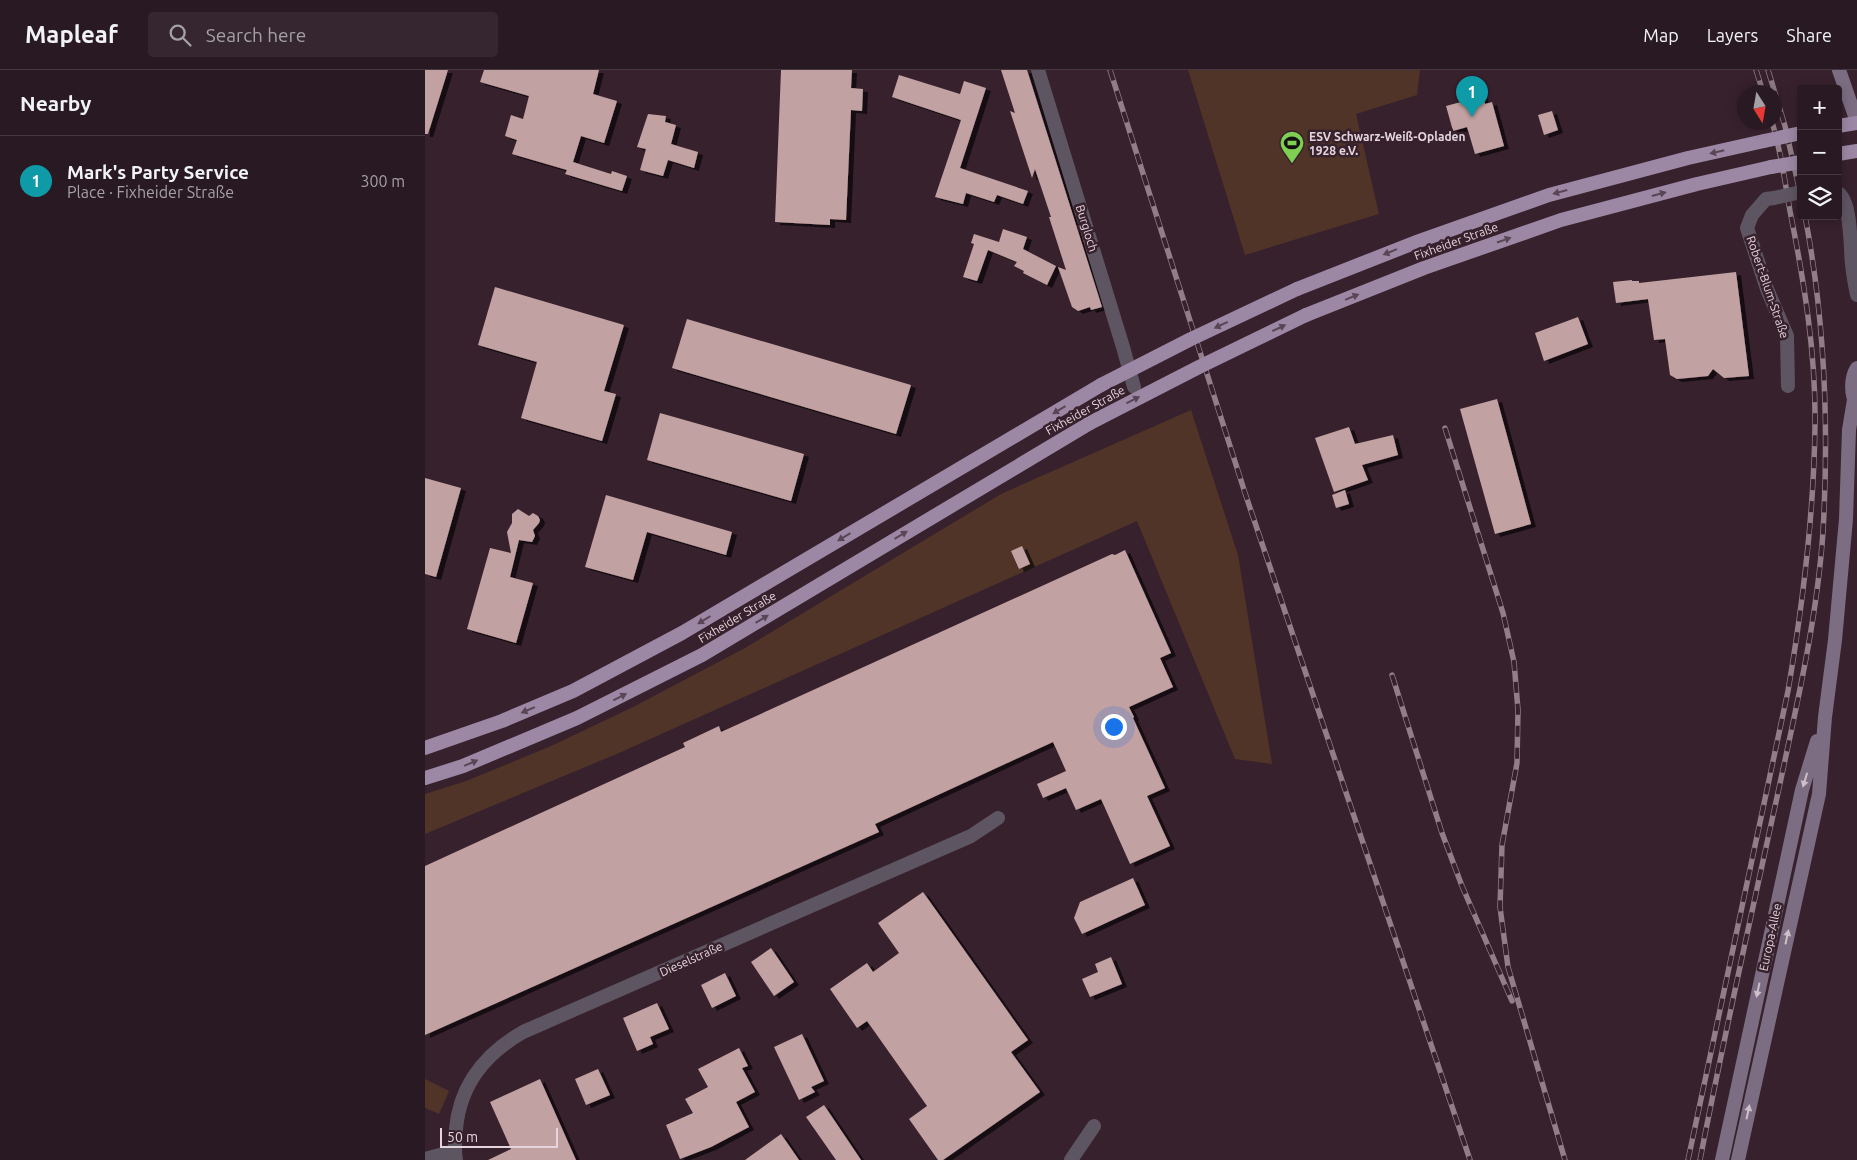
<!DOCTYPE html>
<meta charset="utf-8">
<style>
:root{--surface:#291922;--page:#35262f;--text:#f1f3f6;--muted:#a5a0a5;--line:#453840;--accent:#ea580c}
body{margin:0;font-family:Ubuntu,sans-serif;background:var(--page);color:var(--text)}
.controls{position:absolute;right:15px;top:15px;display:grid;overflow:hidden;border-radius:5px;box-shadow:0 2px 12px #0003}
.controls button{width:45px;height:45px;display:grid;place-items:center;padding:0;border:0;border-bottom:1px solid var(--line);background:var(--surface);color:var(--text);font:25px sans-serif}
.compass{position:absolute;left:1312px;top:15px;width:45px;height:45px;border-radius:50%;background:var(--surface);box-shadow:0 2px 12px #0003;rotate:169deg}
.scale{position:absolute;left:15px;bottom:12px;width:118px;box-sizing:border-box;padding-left:5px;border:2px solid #e4d4dc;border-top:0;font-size:14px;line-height:18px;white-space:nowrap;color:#e4d4dc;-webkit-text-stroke:4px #37212d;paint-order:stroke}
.you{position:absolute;left:688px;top:656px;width:18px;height:18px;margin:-12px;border:4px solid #fff;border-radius:50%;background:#1a73e8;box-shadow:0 0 0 8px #1a73e833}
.badge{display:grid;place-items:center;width:32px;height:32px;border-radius:50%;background:var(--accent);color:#fff;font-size:16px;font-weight:700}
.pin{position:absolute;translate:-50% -41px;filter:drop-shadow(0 1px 2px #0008)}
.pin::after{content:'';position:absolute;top:26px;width:18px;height:15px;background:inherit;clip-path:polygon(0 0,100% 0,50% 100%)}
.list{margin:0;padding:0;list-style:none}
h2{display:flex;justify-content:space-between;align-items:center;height:65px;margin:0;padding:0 20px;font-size:21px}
h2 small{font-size:16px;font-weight:400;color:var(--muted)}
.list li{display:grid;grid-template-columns:32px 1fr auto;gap:15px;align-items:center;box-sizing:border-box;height:90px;padding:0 20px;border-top:1px solid var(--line)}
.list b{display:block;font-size:19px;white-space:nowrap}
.list p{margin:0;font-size:16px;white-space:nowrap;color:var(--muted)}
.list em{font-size:16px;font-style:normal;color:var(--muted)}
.icon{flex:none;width:28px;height:28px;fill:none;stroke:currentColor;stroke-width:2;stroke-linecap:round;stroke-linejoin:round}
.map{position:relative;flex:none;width:1432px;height:1090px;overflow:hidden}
header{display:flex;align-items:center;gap:30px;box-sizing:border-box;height:70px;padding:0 25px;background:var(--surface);border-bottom:1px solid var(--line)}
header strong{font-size:24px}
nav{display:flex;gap:28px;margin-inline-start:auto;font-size:18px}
.search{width:350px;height:45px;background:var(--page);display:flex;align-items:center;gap:12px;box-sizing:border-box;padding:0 18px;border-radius:5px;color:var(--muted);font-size:19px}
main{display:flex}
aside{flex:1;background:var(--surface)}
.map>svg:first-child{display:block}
</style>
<header>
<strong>Mapleaf</strong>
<div class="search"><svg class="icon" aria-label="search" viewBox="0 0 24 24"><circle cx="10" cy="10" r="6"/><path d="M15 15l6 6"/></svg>Search here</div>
<nav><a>Map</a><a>Layers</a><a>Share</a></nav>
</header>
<main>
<aside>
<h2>Nearby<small></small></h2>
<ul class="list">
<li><span class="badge" style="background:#0f9aa8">1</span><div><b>Mark's Party Service</b><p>Place · Fixheider Straße</p></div><em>300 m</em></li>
</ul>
</aside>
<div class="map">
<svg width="1432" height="1090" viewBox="0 0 1432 1090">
<defs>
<filter id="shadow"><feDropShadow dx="5" dy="3" stdDeviation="0" flood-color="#0009"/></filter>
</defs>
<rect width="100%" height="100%" fill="#37212d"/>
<path fill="#503427" d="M 763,0 L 995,0 L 992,25 L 931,44 L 954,144 L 820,185 Z
M 766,340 L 813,485 L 847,694 L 810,689 L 712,451 L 194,683 L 0,764 L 0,724 L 41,711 L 126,676 L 208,637 L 320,578 L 576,424 Z
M 0,1009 L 24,1021 L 14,1044 L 0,1038 Z"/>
<path fill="#c2a1a2" filter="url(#shadow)" d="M 0,0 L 23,0 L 3,64 L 0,64 Z
M 59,0 L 174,0 L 168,24 L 192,31 L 179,73 L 156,66 L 148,92 L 186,104 L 187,101 L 202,106 L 197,121 L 140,104 L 142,100 L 87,84 L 92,70 L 80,66 L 86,45 L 98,49 L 104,26 L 55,12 Z
M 356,0 L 427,0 L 426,18 L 438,19 L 437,41 L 426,40 L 421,150 L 405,149 L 405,155 L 350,152 Z
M 576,0 L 602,0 L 677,237 L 666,240 L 665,237 L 653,241 L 647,237 L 633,197 L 641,200 L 624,147 L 626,147 L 610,99 L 607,108 L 585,41 L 590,43 Z
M 474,5 L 535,24 L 539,11 L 561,18 L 535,98 L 603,121 L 598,134 L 572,125 L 569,132 L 541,123 L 538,134 L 510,127 L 536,50 L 467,27 Z
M 1058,26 L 1060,34 L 1067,32 L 1079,76 L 1050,84 L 1042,57 L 1028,61 L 1021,36 Z
M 1127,41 L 1133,60 L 1119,65 L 1113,45 Z
M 223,44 L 241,46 L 240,52 L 251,55 L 246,74 L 273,82 L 269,98 L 243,90 L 238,106 L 215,100 L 221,79 L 212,77 Z
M 578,159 L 602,167 L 598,179 L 631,196 L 622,215 L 598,203 L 599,201 L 589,196 L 592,192 L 563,180 L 552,211 L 538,207 L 549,174 L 546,173 L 549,164 L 574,172 Z
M 1311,202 L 1324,306 L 1299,308 L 1288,299 L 1283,306 L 1252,309 L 1245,305 L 1240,269 L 1229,270 L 1223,229 L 1191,233 L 1188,212 L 1207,210 L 1207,211 L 1214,211 L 1214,213 Z
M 70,217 L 199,255 L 179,321 L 191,324 L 177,371 L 96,348 L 112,292 L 53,275 Z
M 1153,247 L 1163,274 L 1119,291 L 1110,263 Z
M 262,249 L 486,315 L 471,364 L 247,298 Z
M 1072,329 L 1106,454 L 1070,464 L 1035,339 Z
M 235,343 L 379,384 L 366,431 L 222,390 Z
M 924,357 L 930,374 L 968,365 L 973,385 L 937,395 L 943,410 L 909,422 L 890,368 Z
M 0,408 L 36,418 L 11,507 L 0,504 Z
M 920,420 L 924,434 L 911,438 L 907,425 Z
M 181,425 L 307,462 L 301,485 L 222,462 L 208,510 L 160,497 Z
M 93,439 L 104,446 L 108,443 L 113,446 L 115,450 L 114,453 L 108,460 L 110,466 L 107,472 L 94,470 L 85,507 L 108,513 L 91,573 L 42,559 L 65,478 L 86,483 L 82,462 L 87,453 L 87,444 Z
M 597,476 L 605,494 L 594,499 L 586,481 Z
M 700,480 L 746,583 L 735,588 L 748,617 L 704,637 L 709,647 L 708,648 L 740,718 L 722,726 L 745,776 L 705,794 L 676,729 L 651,740 L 641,718 L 618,728 L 612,714 L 641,701 L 628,672 L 450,754 L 454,762 L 0,965 L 0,796 L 260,677 L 258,673 L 294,656 L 296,662 L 687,484 L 690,485 Z
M 708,808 L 720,835 L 657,864 L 649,848 L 655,832 Z
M 498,822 L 603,970 L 586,982 L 615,1022 L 518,1090 L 513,1090 L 484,1049 L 502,1036 L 442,951 L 432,958 L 405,919 L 442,893 L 448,902 L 474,883 L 453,853 Z
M 346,878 L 369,912 L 349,926 L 326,892 Z
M 686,887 L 697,914 L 665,927 L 657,909 L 673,902 L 670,894 Z
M 300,903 L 311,926 L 287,938 L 276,915 Z
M 232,933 L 244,959 L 225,967 L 228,974 L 212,981 L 198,948 Z
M 377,964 L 399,1011 L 386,1017 L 390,1022 L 374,1030 L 349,977 Z
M 314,978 L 323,996 L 317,998 L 330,1022 L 311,1032 L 324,1057 L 286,1077 L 255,1089 L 241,1055 L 268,1043 L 260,1029 L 283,1017 L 273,999 Z
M 173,999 L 185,1025 L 161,1035 L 150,1009 Z
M 115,1009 L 151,1090 L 63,1090 L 86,1079 L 65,1032 Z
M 399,1035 L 436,1090 L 411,1090 L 381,1047 Z
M 356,1064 L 374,1090 L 320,1090 Z"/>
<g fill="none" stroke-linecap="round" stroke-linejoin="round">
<path stroke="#5e5562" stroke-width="14" d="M 613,0 L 698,277 L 709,317
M 1413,123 C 1427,132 1425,178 1427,194 C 1428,205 1430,215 1432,225
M 1349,128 L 1341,129 L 1327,145 L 1322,158 L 1342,219 L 1362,266 L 1363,316
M 0,1089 L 29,1081
M 31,1090 C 29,1080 30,1070 31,1059 C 35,1014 60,984 98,962 L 546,766 L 573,748
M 646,1090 L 669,1056"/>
<path stroke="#7c6d82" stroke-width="14" d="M 1414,0 L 1432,52
M 1432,298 C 1426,307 1425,325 1432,334
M 1297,1090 L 1377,720 L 1392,671
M 1313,1090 L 1394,724 L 1400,647 L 1410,570 L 1421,449 L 1424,360 L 1429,330"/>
<path stroke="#9c88a5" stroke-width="14" d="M 1413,56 L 1432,53
M 1413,84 L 1432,81
M 872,219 L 994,171 L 1124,125 L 1263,88 L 1339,71
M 881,245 L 999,198 L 1136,150 L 1272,114 L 1346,97
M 0,678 L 77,651 L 148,621 L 257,563 L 676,315
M 0,708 L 38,696 L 152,648 L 277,585 L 665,353"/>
<defs>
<path id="rail" d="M 685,0 L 821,426 L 1045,1090
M 1331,0 L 1338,22
M 1343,0 L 1360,56 L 1376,127
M 1020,358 L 1078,543 L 1089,592 L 1093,640 L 1092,693 L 1077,775 L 1075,837 L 1083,897 L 1140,1090
M 967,605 L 1017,763 L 1037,816 L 1087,931
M 1263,1090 L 1363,621 C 1378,533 1389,444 1390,355 C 1391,284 1379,211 1365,141 C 1360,112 1356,81 1347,52
M 1275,1090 C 1299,966 1327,842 1354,718 C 1372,634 1392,549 1398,462 C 1404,357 1400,250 1380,146"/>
</defs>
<use href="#rail" stroke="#917e88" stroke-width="5.5"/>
<use href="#rail" stroke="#37212d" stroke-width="4" stroke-dasharray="11" stroke-linecap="butt"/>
<path stroke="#5e5562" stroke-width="14" d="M 1349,128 L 1376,122"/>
<path stroke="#9c88a5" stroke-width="14" d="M 1339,71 L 1376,63
M 1346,97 L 1376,92
M 676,315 L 766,269 L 872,219
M 665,353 L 774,297 L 881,245"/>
</g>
<defs><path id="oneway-solid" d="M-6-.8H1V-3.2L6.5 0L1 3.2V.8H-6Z" transform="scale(1.25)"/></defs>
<g fill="#5a4557">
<use href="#oneway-solid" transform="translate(1292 82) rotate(167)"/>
<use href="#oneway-solid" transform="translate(1135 122) rotate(165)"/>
<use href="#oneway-solid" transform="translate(1234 124) rotate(-15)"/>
<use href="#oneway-solid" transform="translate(1079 170) rotate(-19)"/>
<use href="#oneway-solid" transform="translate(965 182) rotate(158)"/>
<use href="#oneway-solid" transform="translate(927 227) rotate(-22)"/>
<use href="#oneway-solid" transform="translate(796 255) rotate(155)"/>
<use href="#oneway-solid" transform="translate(854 258) rotate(-25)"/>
<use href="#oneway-solid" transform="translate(708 330) rotate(-27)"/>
<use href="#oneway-solid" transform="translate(634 340) rotate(149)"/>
<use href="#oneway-solid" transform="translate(476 465) rotate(-31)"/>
<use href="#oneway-solid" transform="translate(419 467) rotate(149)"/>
<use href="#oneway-solid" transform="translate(337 549) rotate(-31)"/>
<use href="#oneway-solid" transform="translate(279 550) rotate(149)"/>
<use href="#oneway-solid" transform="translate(195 627) rotate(-27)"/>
<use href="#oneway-solid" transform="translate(103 640) rotate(157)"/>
<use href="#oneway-solid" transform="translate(46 693) rotate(-23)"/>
</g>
<g fill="#cfbfca">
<use href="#oneway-solid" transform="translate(1380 710) rotate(107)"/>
<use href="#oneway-solid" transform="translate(1362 867) rotate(-78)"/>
<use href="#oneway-solid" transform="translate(1333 920) rotate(102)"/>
<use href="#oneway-solid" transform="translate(1323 1042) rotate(-78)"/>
</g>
<defs>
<symbol id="stadium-pin" viewBox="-11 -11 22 30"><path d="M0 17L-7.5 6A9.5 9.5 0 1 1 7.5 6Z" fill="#7fd052" stroke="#37212d"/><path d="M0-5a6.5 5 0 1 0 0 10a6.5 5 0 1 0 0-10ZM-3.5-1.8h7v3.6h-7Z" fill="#111"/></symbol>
</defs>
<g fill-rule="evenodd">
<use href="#stadium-pin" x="853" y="59" width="28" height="38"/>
</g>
<g text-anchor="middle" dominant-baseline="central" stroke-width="5" stroke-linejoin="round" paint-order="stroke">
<g font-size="12" font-weight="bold" fill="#e4d4dc" stroke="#37212d" text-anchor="start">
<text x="884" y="66">ESV Schwarz-Weiß-Opladen<tspan x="884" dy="14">1928 e.V.</tspan></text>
</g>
<g font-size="12" fill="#e4d4dc" stroke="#37212d">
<text transform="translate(662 158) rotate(73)">Burgloch</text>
<text transform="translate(1031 171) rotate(-20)">Fixheider Straße</text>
<text transform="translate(1343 217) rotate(71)">Robert-Blum-Straße</text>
<text transform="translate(660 340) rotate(-29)">Fixheider Straße</text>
<text transform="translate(312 547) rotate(-31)">Fixheider Straße</text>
<text transform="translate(1345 867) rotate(-78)">Europa-Allee</text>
<text transform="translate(266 889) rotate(-24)">Dieselstraße</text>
</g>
</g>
</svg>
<div class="controls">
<button>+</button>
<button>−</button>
<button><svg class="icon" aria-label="layers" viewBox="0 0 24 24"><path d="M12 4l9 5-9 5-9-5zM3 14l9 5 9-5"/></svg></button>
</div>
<svg class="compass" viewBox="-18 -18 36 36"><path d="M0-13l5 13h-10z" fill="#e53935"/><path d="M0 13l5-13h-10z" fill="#a5a0a5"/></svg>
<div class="scale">50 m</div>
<div class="you"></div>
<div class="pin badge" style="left:1047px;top:47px;background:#0f9aa8">1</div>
</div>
</main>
